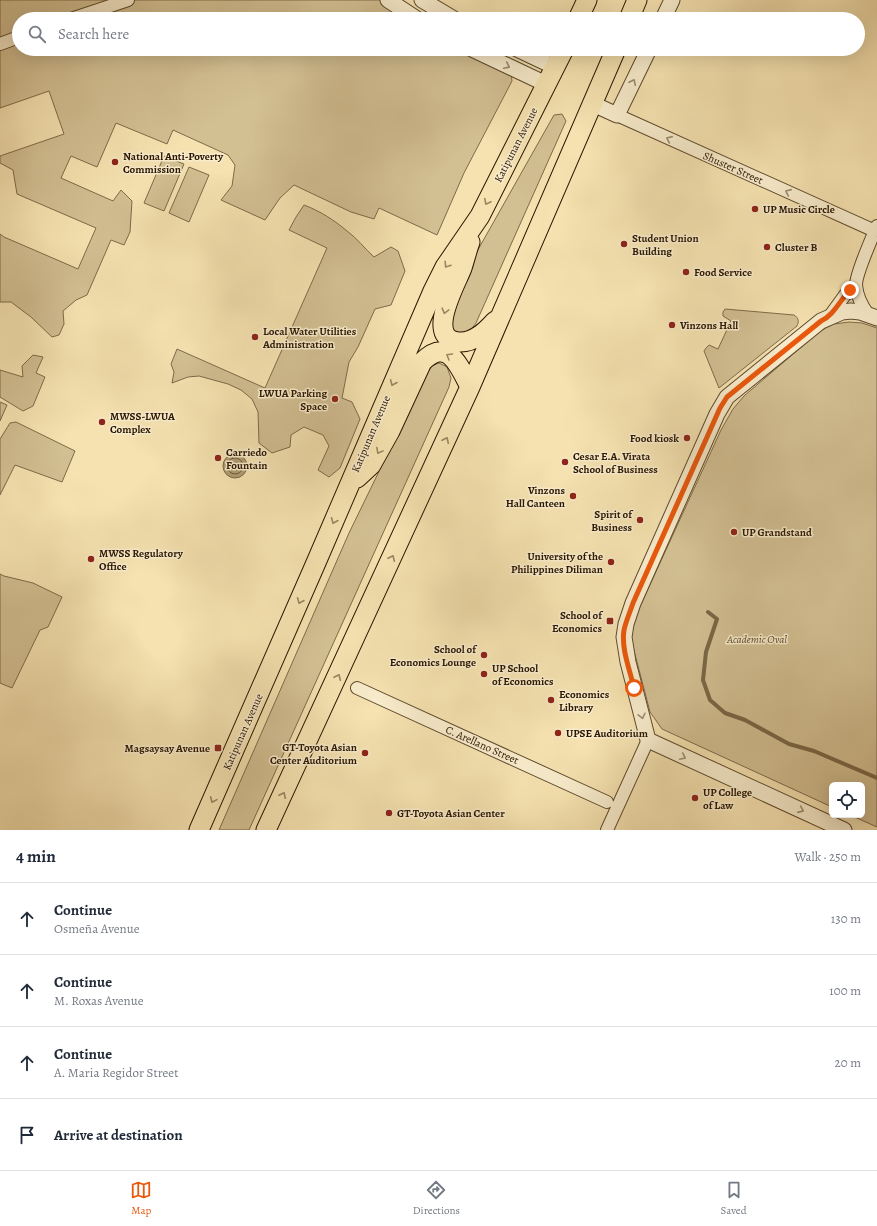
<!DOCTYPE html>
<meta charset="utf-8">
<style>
:root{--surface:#fff;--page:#f2f2f3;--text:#1f2937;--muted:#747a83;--line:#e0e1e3;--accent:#ea580c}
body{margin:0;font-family:Alegreya,serif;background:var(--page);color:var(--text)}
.controls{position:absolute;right:12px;bottom:12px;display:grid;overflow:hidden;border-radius:6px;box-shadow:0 4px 16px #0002}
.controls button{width:36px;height:36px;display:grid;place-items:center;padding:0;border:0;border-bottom:1px solid var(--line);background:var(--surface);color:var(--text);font:20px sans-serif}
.stop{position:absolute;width:12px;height:12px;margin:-9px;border:3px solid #ea580c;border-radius:50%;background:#fff}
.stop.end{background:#ea580c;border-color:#fff;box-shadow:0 1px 4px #0008}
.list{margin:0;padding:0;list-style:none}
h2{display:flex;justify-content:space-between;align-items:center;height:52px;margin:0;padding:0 16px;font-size:17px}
h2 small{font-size:13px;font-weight:400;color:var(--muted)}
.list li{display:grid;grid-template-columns:26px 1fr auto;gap:12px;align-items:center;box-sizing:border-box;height:72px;padding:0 16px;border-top:1px solid var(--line)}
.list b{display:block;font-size:15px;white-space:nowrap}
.list p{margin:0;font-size:13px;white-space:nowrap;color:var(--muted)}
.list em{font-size:13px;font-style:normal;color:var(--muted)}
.icon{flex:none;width:22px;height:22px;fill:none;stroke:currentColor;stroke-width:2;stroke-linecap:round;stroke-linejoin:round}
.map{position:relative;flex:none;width:877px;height:830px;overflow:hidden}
.search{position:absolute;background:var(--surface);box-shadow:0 4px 16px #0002;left:12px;right:12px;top:12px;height:44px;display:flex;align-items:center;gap:10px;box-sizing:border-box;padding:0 14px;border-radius:22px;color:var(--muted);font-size:15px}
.sheet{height:340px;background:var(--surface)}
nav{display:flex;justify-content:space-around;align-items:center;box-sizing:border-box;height:56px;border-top:1px solid var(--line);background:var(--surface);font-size:11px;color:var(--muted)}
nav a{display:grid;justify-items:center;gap:2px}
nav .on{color:var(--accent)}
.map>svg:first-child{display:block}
</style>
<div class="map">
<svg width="877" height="830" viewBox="0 0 877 830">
<rect width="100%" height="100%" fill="#f5e2b0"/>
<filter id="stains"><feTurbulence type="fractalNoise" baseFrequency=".005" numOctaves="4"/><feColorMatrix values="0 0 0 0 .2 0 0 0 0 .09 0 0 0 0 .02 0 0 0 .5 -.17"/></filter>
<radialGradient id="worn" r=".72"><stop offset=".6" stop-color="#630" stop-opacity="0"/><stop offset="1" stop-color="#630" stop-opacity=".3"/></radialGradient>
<path fill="#d2bf92" stroke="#7e6a49" d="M 0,0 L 380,0 L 409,19 L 19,19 L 19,49 L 463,49 L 511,72 L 512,81 L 464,173 L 437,235 L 379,208 L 374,219 L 351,212 L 294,185 L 280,198 L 265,220 L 221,200 L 232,186 L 235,165 L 228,155 L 173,130 L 167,144 L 116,123 L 97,167 L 71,156 L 61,178 L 113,201 L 121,190 L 132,201 L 130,232 L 124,245 L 111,240 L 87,295 L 76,300 L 63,311 L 64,324 L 59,335 L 52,337 L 31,317 L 11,302 L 0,302 L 0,234 L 4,237 L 78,269 L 96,228 L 17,194 L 13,170 L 0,163 L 0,156 L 64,134 L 49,91 L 0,108 Z
M 562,114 L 566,121 L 476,323 L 470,331 L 463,336 L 450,329 L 451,317 L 475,255 L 554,115 Z
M 164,156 L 184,164 L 164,211 L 144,203 Z
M 189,167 L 209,175 L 189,222 L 169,213 Z
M 304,205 C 320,211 334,220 347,231 C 357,238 365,249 374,257 L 391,247 L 398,251 L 405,271 L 391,305 L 375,309 L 358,347 L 349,362 L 342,398 L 352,402 L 360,419 L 340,468 L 329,477 L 318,470 L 329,446 L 323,435 L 304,427 L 291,435 L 290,447 L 272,453 L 259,443 L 258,412 L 252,399 L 241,390 L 228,384 L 199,376 L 188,377 L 172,383 L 174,372 L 171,364 L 177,349 L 265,388 L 327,248 L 289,230 L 296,217 Z
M 725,309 L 794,315 C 799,318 799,322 797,326 L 719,388 L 704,351 L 706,348 L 709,345 L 718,349 L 731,321 L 723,316 L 723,312 Z
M 849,322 L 862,323 L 877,328 L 877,827 L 850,815 L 862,815 L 862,785 L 832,785 L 832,807 L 662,729 L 650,712 L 631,639 L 634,622 L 637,613 L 721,430 L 733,409 L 744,396 L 820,331 L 834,324 Z
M 33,355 L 43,357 L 36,373 L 45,377 L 33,406 L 23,411 L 0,397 L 0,370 L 23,377 L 22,366 Z
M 439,363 L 447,367 L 451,378 L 449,387 L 249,830 L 219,830 L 349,533 L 426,375 L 432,366 Z
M 0,402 L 7,405 L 0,421 Z
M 16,422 L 75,451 L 62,482 L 15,465 L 0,495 L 0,439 L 10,423 Z
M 0,574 L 4,576 L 33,583 L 62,597 L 48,627 L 40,630 L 12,688 L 0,683 Z"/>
<path fill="#b09d74" stroke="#7a6746" d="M223 466a12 12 0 1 1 24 0a12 12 0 1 1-24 0Z"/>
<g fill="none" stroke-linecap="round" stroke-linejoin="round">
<path stroke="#6d5a3a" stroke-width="1" d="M227 466a8 8 0 1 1 16 0a8 8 0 1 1-16 0Z"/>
<path stroke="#7a6746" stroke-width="4" d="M 708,612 L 717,619 L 706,652 L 703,680 L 710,700 L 725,713 L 745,720 L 789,744 L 814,751 L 877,778"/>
<defs>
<path id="minor" d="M 71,19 L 128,0
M 0,44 L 19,37
M 617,115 L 875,231
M 868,314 C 862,306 857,297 856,285 C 856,273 872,238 877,226
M 829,317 L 845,295 L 856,285
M 357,688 L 607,802
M 607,830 L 648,740"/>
<path id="tertiary" d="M 388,0 L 417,19
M 422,0 L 454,19
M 663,19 L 672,0
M 472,49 L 546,84
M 517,49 L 555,67
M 591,103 L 617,115 L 649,49
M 844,830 L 648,740 L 628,662 L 624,637 L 626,624 L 633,603 L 717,414 L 727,397 L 821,321 L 842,312 L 851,311 L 860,312 L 877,318"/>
<path id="primary" d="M 578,19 L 587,0
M 629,19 L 637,0
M 470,242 C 467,250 465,259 462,268 C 456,284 424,339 459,342 C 474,343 486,331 495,321
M 357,478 L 371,465 L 390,431 L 422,362 C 448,336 459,366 470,387
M 199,830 L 315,565 L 433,291 L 445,267 L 480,216 L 564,49
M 266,830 L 470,387 L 616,49"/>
</defs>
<use href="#minor" stroke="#5d492c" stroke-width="14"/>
<use href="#tertiary" stroke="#5d492c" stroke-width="17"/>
<use href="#primary" stroke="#2a1600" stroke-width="21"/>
<use href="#minor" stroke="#f8eccc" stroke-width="12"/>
<use href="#tertiary" stroke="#f8eccc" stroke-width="15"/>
<use href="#primary" stroke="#f5e2b0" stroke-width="19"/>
</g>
<defs><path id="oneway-chevron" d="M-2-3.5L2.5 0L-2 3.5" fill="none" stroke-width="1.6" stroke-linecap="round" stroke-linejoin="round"/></defs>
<g stroke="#9b8c70">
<use href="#oneway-chevron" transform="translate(507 66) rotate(26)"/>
<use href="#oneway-chevron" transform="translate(633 82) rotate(-65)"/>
<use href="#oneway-chevron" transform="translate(669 139) rotate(-156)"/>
<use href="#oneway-chevron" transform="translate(788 192) rotate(-156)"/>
<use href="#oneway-chevron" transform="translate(642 716) rotate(77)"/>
<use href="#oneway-chevron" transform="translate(683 757) rotate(25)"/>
<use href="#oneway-chevron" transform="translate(801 810) rotate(24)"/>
</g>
<g stroke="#9a8661">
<use href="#oneway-chevron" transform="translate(487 202) rotate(117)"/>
<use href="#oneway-chevron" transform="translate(447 265) rotate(123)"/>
<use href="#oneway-chevron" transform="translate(445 311) rotate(105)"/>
<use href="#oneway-chevron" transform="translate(449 356) rotate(-150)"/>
<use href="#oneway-chevron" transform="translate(393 383) rotate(113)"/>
<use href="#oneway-chevron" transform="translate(446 440) rotate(-65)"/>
<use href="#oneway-chevron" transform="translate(379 451) rotate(118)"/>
<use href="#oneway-chevron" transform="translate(334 521) rotate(113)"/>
<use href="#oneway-chevron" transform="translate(392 558) rotate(-65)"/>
<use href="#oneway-chevron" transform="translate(300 601) rotate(113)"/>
<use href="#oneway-chevron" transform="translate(338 677) rotate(-65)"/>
<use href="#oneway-chevron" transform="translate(283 795) rotate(-65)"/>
<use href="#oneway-chevron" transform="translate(213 800) rotate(114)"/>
</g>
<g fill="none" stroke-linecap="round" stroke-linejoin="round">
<path stroke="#ea580c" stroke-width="5" d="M 634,688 C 630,670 621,649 624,630 C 626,621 630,612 633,603 L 720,408 L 727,397 L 821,321 C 834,315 840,300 850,290"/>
</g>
<g fill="#8f2418" stroke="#f8eccc" stroke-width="1.5">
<circle cx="115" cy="162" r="4"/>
<circle cx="755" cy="209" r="4"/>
<circle cx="624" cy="244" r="4"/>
<circle cx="767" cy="247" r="4"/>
<circle cx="686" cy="272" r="4"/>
<circle cx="672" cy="325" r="4"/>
<circle cx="255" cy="337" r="4"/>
<circle cx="335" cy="399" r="4"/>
<circle cx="102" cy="422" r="4"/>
<circle cx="687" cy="438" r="4"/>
<circle cx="218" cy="458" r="4"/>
<circle cx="565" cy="462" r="4"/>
<circle cx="573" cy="496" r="4"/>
<circle cx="640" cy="520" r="4"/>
<circle cx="734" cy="532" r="4"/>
<circle cx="91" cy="559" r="4"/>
<circle cx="611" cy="562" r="4"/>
<rect x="606" y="617" width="8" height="8" rx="2"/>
<circle cx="484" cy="655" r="4"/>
<circle cx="484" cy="674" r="4"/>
<circle cx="551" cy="700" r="4"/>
<circle cx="558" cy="733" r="4"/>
<rect x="214" y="744" width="8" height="8" rx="2"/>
<circle cx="365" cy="753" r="4"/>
<circle cx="695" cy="798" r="4"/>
<circle cx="389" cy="813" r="4"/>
</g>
<g text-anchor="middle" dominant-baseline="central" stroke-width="3" stroke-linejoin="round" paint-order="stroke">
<g font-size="11" fill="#2a1600" stroke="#f8eccc">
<text transform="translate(516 145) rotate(-63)">Katipunan Avenue</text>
<text transform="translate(733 168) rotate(24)">Shuster Street</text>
<text transform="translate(371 434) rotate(-67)">Katipunan Avenue</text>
<text transform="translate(243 732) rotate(-66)">Katipunan Avenue</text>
<text transform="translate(482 745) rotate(24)">C. Arellano Street</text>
</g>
<g font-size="11" font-weight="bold" fill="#2a1600" stroke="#f8eccc" text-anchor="start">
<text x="123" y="156">National Anti-Poverty<tspan x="123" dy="13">Commission</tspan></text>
<text x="763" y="209">UP Music Circle</text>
<text x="632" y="238">Student Union<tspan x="632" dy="13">Building</tspan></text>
<text x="775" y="247">Cluster B</text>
<text x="694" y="272">Food Service</text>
<text x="680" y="325">Vinzons Hall</text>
<text x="263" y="331">Local Water Utilities<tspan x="263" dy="13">Administration</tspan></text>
<text x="327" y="393" text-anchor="end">LWUA Parking<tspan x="327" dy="13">Space</tspan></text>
<text x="110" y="416">MWSS-LWUA<tspan x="110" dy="13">Complex</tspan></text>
<text x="679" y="438" text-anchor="end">Food kiosk</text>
<text x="226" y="452">Carriedo<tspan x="226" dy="13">Fountain</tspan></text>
<text x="573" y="456">Cesar E.A. Virata<tspan x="573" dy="13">School of Business</tspan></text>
<text x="565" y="490" text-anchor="end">Vinzons<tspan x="565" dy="13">Hall Canteen</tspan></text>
<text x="632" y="514" text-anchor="end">Spirit of<tspan x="632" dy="13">Business</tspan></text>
<text x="742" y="532">UP Grandstand</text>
<text x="99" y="553">MWSS Regulatory<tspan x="99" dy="13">Office</tspan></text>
<text x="603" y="556" text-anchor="end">University of the<tspan x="603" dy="13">Philippines Diliman</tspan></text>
<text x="602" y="615" text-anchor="end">School of<tspan x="602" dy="13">Economics</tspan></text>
<text x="476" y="649" text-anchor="end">School of<tspan x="476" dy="13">Economics Lounge</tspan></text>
<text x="492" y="668">UP School<tspan x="492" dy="13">of Economics</tspan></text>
<text x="559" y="694">Economics<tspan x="559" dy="13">Library</tspan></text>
<text x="566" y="733">UPSE Auditorium</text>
<text x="357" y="747" text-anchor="end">GT-Toyota Asian<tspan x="357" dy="13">Center Auditorium</tspan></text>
<text x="210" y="748" text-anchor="end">Magsaysay Avenue</text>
<text x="703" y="792">UP College<tspan x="703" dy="13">of Law</tspan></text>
<text x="397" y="813">GT-Toyota Asian Center</text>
</g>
<g font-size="11" font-style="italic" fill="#5c492c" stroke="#f8eccc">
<text x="757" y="639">Academic Oval</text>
</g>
</g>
<rect width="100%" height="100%" filter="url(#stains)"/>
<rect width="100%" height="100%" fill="url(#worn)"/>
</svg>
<div class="controls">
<button><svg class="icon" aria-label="locate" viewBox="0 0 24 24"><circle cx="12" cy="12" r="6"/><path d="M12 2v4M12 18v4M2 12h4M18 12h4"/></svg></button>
</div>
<div class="stop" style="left:634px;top:688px"></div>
<div class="stop end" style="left:850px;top:290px"></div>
<div class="search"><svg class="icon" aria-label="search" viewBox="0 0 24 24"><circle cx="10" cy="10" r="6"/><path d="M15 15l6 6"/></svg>Search here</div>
</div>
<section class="sheet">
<h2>4 min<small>Walk · 250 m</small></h2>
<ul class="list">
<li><svg class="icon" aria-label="ahead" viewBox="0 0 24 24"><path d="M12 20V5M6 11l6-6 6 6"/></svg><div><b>Continue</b><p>Osmeña Avenue</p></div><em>130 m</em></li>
<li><svg class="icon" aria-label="ahead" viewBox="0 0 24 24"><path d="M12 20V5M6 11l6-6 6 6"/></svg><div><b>Continue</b><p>M. Roxas Avenue</p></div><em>100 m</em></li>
<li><svg class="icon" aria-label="ahead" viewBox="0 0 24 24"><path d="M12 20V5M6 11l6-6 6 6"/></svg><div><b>Continue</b><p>A. Maria Regidor Street</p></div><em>20 m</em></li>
<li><svg class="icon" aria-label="arrive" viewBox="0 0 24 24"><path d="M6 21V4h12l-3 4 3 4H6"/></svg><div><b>Arrive at destination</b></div></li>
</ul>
</section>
<nav>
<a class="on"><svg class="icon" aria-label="map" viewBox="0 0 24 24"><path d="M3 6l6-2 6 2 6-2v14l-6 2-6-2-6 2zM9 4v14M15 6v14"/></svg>Map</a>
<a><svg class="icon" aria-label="directions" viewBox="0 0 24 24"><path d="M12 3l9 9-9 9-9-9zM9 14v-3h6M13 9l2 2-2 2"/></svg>Directions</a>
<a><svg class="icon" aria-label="saved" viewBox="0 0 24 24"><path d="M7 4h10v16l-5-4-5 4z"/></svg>Saved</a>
</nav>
